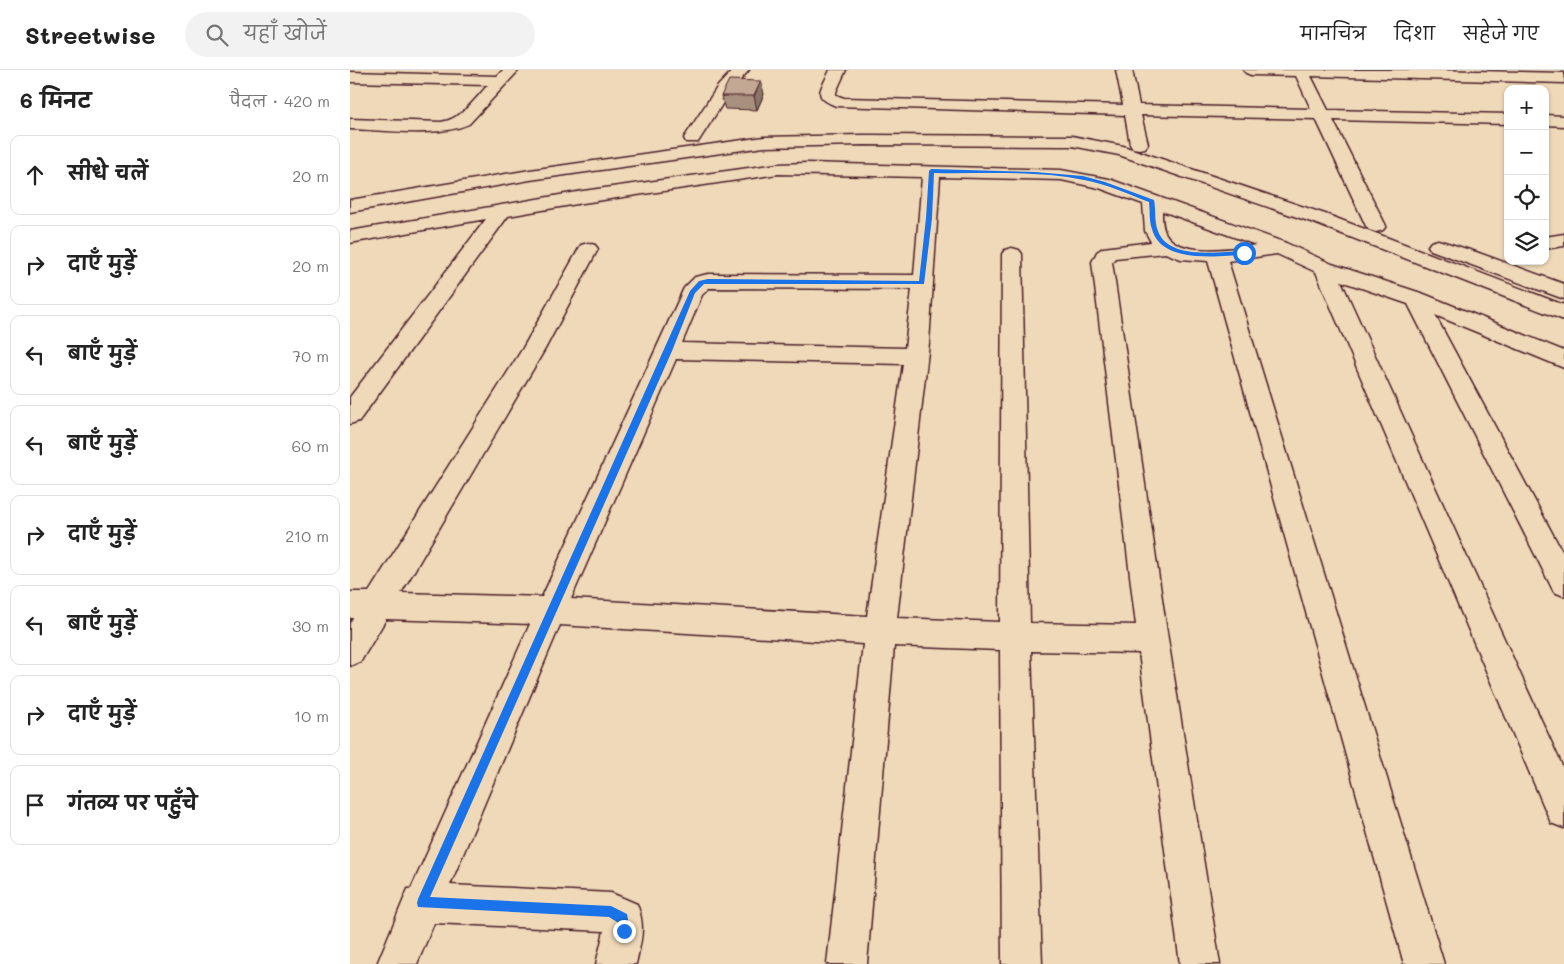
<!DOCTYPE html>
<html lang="hi">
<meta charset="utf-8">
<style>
:root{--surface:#fff;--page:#f2f2f2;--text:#222;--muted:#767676;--line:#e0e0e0}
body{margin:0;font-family:Mali,"Playpen Sans Deva",sans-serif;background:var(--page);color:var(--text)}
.controls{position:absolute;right:15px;top:15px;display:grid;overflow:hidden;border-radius:10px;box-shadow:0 1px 4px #0004}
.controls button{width:45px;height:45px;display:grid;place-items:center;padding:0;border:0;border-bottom:1px solid var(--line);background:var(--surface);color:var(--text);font:25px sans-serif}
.stop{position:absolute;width:15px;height:15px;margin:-11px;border:4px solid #1a73e8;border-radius:50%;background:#fff}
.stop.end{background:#1a73e8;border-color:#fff;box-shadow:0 1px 5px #0008}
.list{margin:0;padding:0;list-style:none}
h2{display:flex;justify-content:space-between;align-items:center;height:65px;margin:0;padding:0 20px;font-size:21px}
h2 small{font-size:16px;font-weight:400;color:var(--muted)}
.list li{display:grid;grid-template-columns:32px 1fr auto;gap:15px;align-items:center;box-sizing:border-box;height:80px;margin:0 10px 10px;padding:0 10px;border:1px solid var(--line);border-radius:10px}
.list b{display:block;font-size:19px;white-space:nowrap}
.list em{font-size:16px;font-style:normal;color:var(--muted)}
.icon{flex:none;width:28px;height:28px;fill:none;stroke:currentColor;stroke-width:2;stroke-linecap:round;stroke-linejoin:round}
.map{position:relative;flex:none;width:1214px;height:894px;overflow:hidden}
header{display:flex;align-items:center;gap:30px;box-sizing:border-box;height:70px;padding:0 25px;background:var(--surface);border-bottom:1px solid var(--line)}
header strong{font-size:24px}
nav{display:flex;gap:28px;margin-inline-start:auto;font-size:18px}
.search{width:350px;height:45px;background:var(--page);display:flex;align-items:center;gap:12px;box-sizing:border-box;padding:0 18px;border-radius:28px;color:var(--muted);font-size:19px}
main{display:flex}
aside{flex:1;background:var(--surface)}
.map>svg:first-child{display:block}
</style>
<header>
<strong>Streetwise</strong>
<div class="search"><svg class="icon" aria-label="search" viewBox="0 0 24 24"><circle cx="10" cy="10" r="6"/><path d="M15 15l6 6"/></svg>यहाँ खोजें</div>
<nav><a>मानचित्र</a><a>दिशा</a><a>सहेजे गए</a></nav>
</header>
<main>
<aside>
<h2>6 मिनट<small>पैदल · 420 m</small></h2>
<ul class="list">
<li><svg class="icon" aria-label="ahead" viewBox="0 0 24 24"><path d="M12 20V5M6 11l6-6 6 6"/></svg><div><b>सीधे चलें</b></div><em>20 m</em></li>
<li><svg class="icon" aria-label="right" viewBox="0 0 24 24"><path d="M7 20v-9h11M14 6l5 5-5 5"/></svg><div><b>दाएँ मुड़ें</b></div><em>20 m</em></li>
<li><svg class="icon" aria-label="left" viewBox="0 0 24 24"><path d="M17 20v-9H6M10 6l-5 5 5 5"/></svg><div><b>बाएँ मुड़ें</b></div><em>70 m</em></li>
<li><svg class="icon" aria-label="left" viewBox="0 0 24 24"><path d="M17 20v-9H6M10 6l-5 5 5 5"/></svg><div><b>बाएँ मुड़ें</b></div><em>60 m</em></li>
<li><svg class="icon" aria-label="right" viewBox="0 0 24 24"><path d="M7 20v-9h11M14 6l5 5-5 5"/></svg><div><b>दाएँ मुड़ें</b></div><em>210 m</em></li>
<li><svg class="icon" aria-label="left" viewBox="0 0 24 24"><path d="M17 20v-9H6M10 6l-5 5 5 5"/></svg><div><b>बाएँ मुड़ें</b></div><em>30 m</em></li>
<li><svg class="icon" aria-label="right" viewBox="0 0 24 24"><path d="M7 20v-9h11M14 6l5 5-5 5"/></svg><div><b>दाएँ मुड़ें</b></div><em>10 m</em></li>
<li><svg class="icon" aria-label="arrive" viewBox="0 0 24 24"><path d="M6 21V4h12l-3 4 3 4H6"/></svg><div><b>गंतव्य पर पहुँचे</b></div></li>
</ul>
</aside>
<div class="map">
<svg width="1214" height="894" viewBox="0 0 1214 894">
<rect width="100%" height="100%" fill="#efd9b8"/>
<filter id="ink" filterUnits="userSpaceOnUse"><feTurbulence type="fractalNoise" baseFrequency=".02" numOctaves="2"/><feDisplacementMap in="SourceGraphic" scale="10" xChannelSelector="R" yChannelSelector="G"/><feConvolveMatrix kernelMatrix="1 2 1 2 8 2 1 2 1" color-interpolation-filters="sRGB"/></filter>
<g filter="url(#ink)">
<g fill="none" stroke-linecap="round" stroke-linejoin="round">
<defs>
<path id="minor" d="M 153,0 L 169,0 L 119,54 C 88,68 34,60 0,59 L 0,49 L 91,52 C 112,49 124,30 138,15 L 0,12 L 0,2 L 147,6 Z
M 383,0 L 399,0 L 380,22 L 348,72 L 336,72 L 334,68 L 368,16 Z
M 480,0 L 496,0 L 486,22 L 486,25 L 494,28 L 773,35 L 766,0 L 782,0 L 789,35 L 961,39 L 946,6 L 901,5 L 896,3 L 893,0 L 1079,0 L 1214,3 L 1214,13 L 961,6 L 978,40 L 1158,44 L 1158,54 L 983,50 L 1036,156 L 1033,160 L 1026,162 L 1019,160 L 1016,156 L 966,49 L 791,45 L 798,74 L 795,78 L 789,79 L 783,78 L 780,74 L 775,45 L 486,36 C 461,26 471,21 480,0 Z
M 1195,45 L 1214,46 L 1214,56 L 1195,55 Z
M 512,65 L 722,66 L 773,76 L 978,145 L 1214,235 L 1214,250 L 964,153 L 769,85 L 722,76 L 512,75 L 414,77 L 180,110 L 0,142 L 0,130 L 180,100 L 414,67 Z
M 457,93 L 711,100 L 759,109 L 936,173 L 982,194 L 1074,224 L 1214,281 L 1214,298 L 1085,245 L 1214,485 L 1214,526 L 1204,522 L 1058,234 L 991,211 L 1214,700 L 1214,758 L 1201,753 L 966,202 L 927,184 L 878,191 L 1094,894 L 1054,894 L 858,191 L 831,189 L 815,183 L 765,188 L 762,192 L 818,569 L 870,894 L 830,894 L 789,583 L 681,581 L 692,894 L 652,894 L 650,580 L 544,576 L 517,894 L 477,894 L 513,574 L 210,555 L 100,815 L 261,823 L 287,834 C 296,858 291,870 286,894 L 246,894 L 254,861 L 84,853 L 67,894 L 27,894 L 58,819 L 61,819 L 180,554 L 36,549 L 11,591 L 0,596 L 0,553 L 3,548 L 0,548 L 0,522 L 19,522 L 173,278 L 231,175 L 238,173 L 245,175 L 248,179 L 195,279 L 51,523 L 192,527 L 334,218 L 345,207 L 358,204 L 564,205 L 572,107 L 428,104 L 233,133 L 158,146 L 9,351 L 0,354 L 0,327 L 136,149 L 0,173 L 0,161 L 233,121 L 428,94 ZM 590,107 L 711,110 L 749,118 L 793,134 L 795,161 L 801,172 L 753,178 L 747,182 L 742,192 L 786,555 L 680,553 L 672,184 L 669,180 L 662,178 L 655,180 L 652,184 L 650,552 L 547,548 L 579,273 ZM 812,141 L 906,175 C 883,179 830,187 816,164 C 812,158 812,148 812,141 ZM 359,218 L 562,219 L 555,278 L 332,273 L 352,225 ZM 326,289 L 553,294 L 517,546 L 221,529 Z
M 1214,164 L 1214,176 L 1195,179 L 1195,167 Z
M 1088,170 L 1126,182 L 1214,214 L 1214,229 L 1081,180 L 1078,176 L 1081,172 Z"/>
</defs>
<use href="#minor" stroke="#4a1f2b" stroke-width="3"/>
<use href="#minor" fill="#efd9b8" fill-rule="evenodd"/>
</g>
<path fill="#a8907e" stroke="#4a1f2b" d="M 414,24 L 407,40 L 375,39 L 371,26 Z"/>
<path fill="#887667" stroke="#4a1f2b" d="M 411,11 L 414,24 L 407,40 L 404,26 Z"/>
<path fill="#c3a893" stroke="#4a1f2b" d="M 379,10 L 411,11 L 404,26 L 371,26 Z"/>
</g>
<path fill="#1a73e8" d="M 581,99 L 685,102 L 733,106 L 755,112 L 804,130 C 806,139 804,151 808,161 C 818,190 869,182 894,181 L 897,183 L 894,185 C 867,186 811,194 802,159 C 799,151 800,141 799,132 C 778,124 756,114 734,110 C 685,100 633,104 584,103 L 582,148 L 574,214 L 354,214 L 345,223 L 322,281 L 80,827 L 261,836 L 277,844 L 280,861 L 278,865 L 274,867 L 270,865 L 267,852 L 259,847 L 68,837 L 67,833 L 68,829 L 340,221 L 349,211 L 358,209 L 569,211 L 576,148 L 579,101 Z"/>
</svg>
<div class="controls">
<button>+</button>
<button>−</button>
<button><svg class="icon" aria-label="locate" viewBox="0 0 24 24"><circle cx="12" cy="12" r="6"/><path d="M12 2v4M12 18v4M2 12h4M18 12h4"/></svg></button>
<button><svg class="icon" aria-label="layers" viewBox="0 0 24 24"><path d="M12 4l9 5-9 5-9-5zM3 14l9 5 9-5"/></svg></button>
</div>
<div class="stop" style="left:894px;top:183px"></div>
<div class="stop end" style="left:274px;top:861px"></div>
</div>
</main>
